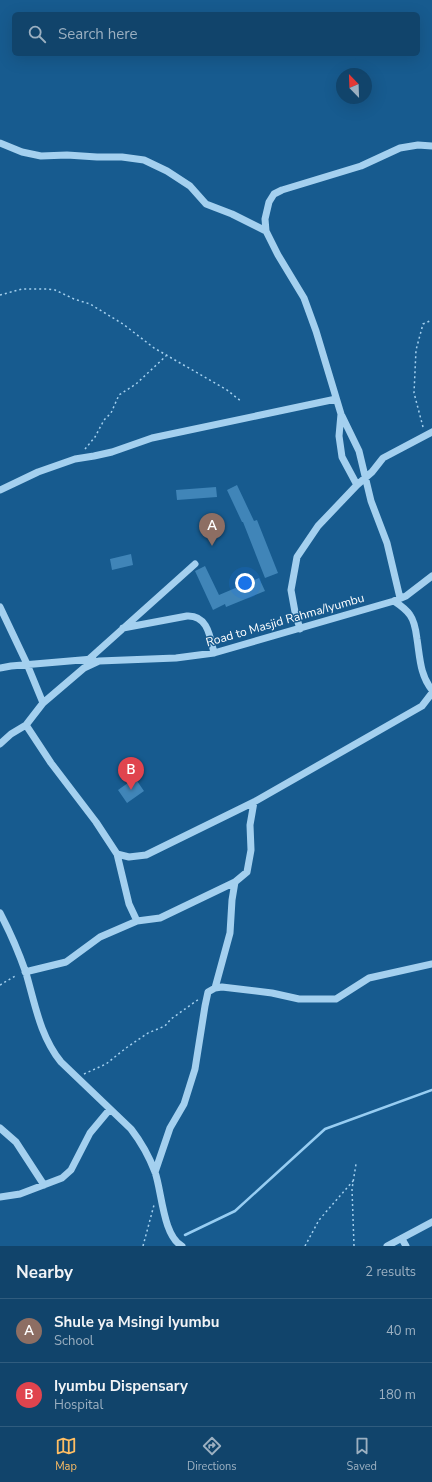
<!DOCTYPE html>
<style>
:root{--surface:#11446b;--page:#1a4b71;--text:#f1f3f6;--muted:#9cb0c1;--line:#305c7e;--accent:#ffbe63}
body{margin:0;font-family:"Nunito Sans",sans-serif;background:var(--page);color:var(--text)}
.compass{position:absolute;left:336px;top:68px;width:36px;height:36px;border-radius:50%;background:var(--surface);box-shadow:0 4px 16px #0002;rotate:337deg}
.you{position:absolute;left:245px;top:583px;width:14px;height:14px;margin:-10px;border:3px solid #fff;border-radius:50%;background:#1a73e8;box-shadow:0 0 0 6px #1a73e833}
.badge{display:grid;place-items:center;width:26px;height:26px;border-radius:50%;background:var(--accent);color:#fff;font-size:13px;font-weight:700}
.pin{position:absolute;translate:-50% -33px;filter:drop-shadow(0 1px 2px #0008)}
.pin::after{content:'';position:absolute;top:21px;width:14px;height:12px;background:inherit;clip-path:polygon(0 0,100% 0,50% 100%)}
.list{margin:0;padding:0;list-style:none}
h2{display:flex;justify-content:space-between;align-items:center;height:52px;margin:0;padding:0 16px;font-size:17px}
h2 small{font-size:13px;font-weight:400;color:var(--muted)}
.list li{display:grid;grid-template-columns:26px 1fr auto;gap:12px;align-items:center;box-sizing:border-box;height:64px;padding:0 16px;border-top:1px solid var(--line)}
.list b{display:block;font-size:15px;white-space:nowrap}
.list p{margin:0;font-size:13px;white-space:nowrap;color:var(--muted)}
.list em{font-size:13px;font-style:normal;color:var(--muted)}
.icon{flex:none;width:22px;height:22px;fill:none;stroke:currentColor;stroke-width:2;stroke-linecap:round;stroke-linejoin:round}
.map{position:relative;flex:none;width:432px;height:1246px;overflow:hidden}
.search{position:absolute;background:var(--surface);box-shadow:0 4px 16px #0002;left:12px;right:12px;top:12px;height:44px;display:flex;align-items:center;gap:10px;box-sizing:border-box;padding:0 14px;border-radius:6px;color:var(--muted);font-size:15px}
.sheet{height:180px;background:var(--surface)}
nav{display:flex;justify-content:space-around;align-items:center;box-sizing:border-box;height:56px;border-top:1px solid var(--line);background:var(--surface);font-size:11px;color:var(--muted)}
nav a{display:grid;justify-items:center;gap:2px}
nav .on{color:var(--accent)}
.map>svg:first-child{display:block}
</style>
<div class="map">
<svg width="432" height="1246" viewBox="0 0 432 1246">
<rect width="100%" height="100%" fill="#175b8f"/>
<g fill="none" stroke-linecap="round" stroke-linejoin="round">
<path stroke="#97cdf2" stroke-width="2.5" d="M 185,1235 L 235,1211 L 325,1129 L 432,1090"/>
</g>
<path fill="#4085b8" d="M 237,485 L 254,521 L 257,520 L 278,573 L 265,578 L 243,522 L 242,522 L 227,490 Z
M 216,487 L 217,497 L 177,500 L 176,490 Z
M 131,554 L 133,565 L 112,570 L 110,559 Z
M 205,566 L 219,595 L 259,578 L 265,591 L 226,607 L 225,604 L 213,610 L 195,571 Z
M 135,778 L 144,791 L 127,803 L 118,790 Z"/>
<g fill="none" stroke-linecap="round" stroke-linejoin="round">
<path stroke="#a4d0ef" stroke-width="1.5" stroke-dasharray="2 3" stroke-linecap="butt" d="M 0,295 L 22,289 L 48,289 L 55,290 L 74,299 L 90,304 L 123,324 L 154,348 L 227,390 L 242,402
M 423,427 L 414,393 L 416,350 L 423,324 L 432,320
M 85,449 L 95,437 L 104,420 L 111,413 L 119,395 L 136,384 L 166,356
M 0,985 L 17,975
M 84,1074 L 106,1064 L 126,1048 L 148,1033 L 165,1026 L 171,1019 L 199,999
M 143,1246 L 154,1205
M 305,1246 L 319,1220 L 353,1181
M 354,1246 L 352,1189 L 356,1164"/>
<path stroke="#a4d0ef" stroke-width="7" d="M 0,143 L 22,152 L 41,156 L 67,155 L 97,157 L 122,157 L 144,160 L 167,171 L 190,186 L 206,204 L 232,214 L 266,231
M 342,416 L 359,451 L 371,501 L 387,543 L 400,598
M 357,485 L 342,457 L 339,436 L 341,414 L 316,331 L 304,298 L 278,255 L 266,231 L 265,219 L 269,202 L 274,194 L 282,190 L 361,166 L 400,148 L 418,145 L 432,146
M 0,490 L 38,472 L 75,459 L 94,456 L 112,452 L 152,438 L 336,399
M 394,601 C 400,605 406,609 410,615 C 415,622 416,631 417,639 C 420,658 420,675 432,690
M 0,607 L 27,664 L 43,703
M 123,628 L 187,616 C 208,615 210,637 214,653
M 300,629 L 295,612 L 291,590 L 297,557 L 318,526 L 357,485 L 372,472 L 383,458 L 432,432
M 89,659 L 195,564
M 0,668 L 11,666 L 93,659
M 26,725 L 51,763 L 96,822 L 117,854 L 129,904 L 137,921
M 0,744 L 11,734 L 26,725 L 43,703 L 84,668 L 99,661 L 176,658 L 214,653 L 394,601 L 406,596 L 432,576
M 117,854 L 129,857 L 146,855 L 254,802 L 422,706 L 432,693
M 0,913 C 10,932 19,953 26,973 C 35,1004 40,1036 61,1062 L 131,1129 C 141,1142 149,1156 155,1172 C 162,1192 163,1236 182,1246
M 25,972 L 66,962 L 100,937 L 137,921 L 160,918 L 235,882 L 247,872 L 251,850 L 250,825 L 254,802
M 215,988 L 222,987 L 272,993 L 299,999 L 336,999 L 369,978 L 432,964
M 0,1128 L 16,1142 L 44,1185
M 155,1172 L 170,1128 L 184,1104 L 195,1069 L 205,1006 L 208,992 L 215,988 L 230,933 L 232,900 L 235,882
M 0,1197 L 20,1194 L 62,1178 L 71,1170 L 90,1133 L 110,1109
M 402,1239 L 406,1246
M 387,1246 L 432,1222"/>
</g>
<g text-anchor="middle" dominant-baseline="central" stroke-width="3" stroke-linejoin="round" paint-order="stroke">
<g font-size="12" fill="#fff" stroke="#175b8f">
<text transform="translate(285 620) rotate(-16)">Road to Masjid Rahma/Iyumbu</text>
</g>
</g>
</svg>
<svg class="compass" viewBox="-18 -18 36 36"><path d="M0-13l5 13h-10z" fill="#e53935"/><path d="M0 13l5-13h-10z" fill="#9cb0c1"/></svg>
<div class="you"></div>
<div class="pin badge" style="left:212px;top:546px;background:#8d6e63">A</div>
<div class="pin badge" style="left:131px;top:790px;background:#e0444e">B</div>
<div class="search"><svg class="icon" aria-label="search" viewBox="0 0 24 24"><circle cx="10" cy="10" r="6"/><path d="M15 15l6 6"/></svg>Search here</div>
</div>
<section class="sheet">
<h2>Nearby<small>2 results</small></h2>
<ul class="list">
<li><span class="badge" style="background:#8d6e63">A</span><div><b>Shule ya Msingi Iyumbu</b><p>School</p></div><em>40 m</em></li>
<li><span class="badge" style="background:#e0444e">B</span><div><b>Iyumbu Dispensary</b><p>Hospital</p></div><em>180 m</em></li>
</ul>
</section>
<nav>
<a class="on"><svg class="icon" aria-label="map" viewBox="0 0 24 24"><path d="M3 6l6-2 6 2 6-2v14l-6 2-6-2-6 2zM9 4v14M15 6v14"/></svg>Map</a>
<a><svg class="icon" aria-label="directions" viewBox="0 0 24 24"><path d="M12 3l9 9-9 9-9-9zM9 14v-3h6M13 9l2 2-2 2"/></svg>Directions</a>
<a><svg class="icon" aria-label="saved" viewBox="0 0 24 24"><path d="M7 4h10v16l-5-4-5 4z"/></svg>Saved</a>
</nav>
